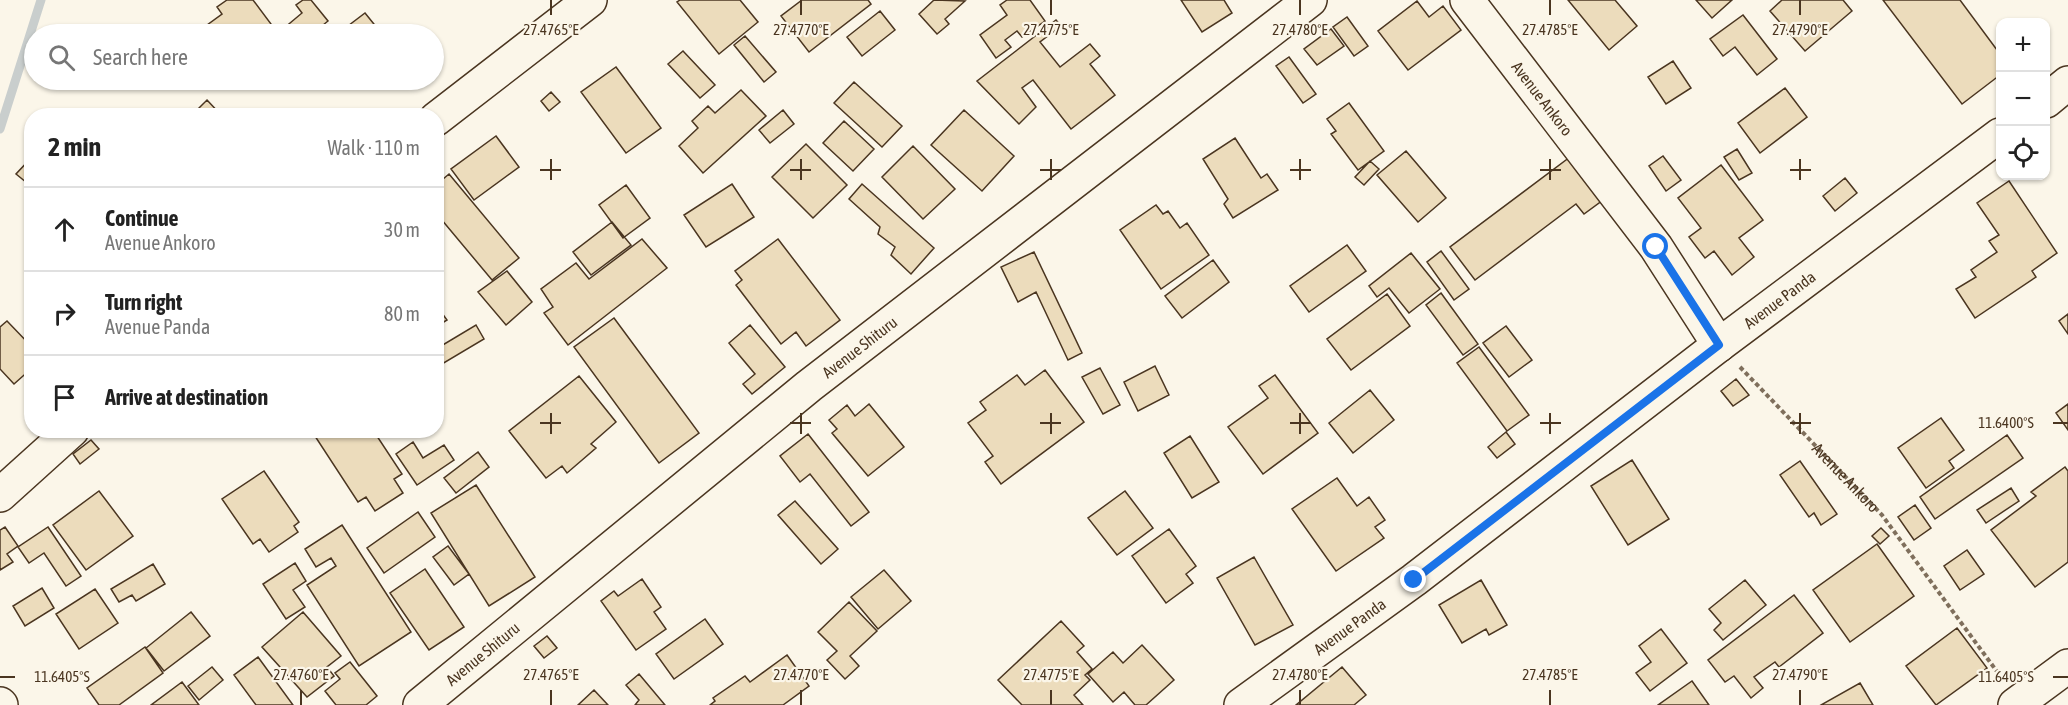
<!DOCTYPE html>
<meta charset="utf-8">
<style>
:root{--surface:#fff;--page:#f6f6f6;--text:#222;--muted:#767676;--line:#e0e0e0}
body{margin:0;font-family:"Asap Condensed",sans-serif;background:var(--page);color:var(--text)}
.controls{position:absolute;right:18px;top:18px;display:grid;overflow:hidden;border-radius:12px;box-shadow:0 2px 4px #0004}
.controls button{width:54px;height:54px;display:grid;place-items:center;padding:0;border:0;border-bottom:2px solid var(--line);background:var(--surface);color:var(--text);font:30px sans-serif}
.stop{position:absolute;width:18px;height:18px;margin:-14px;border:4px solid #1a73e8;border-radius:50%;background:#fff}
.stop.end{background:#1a73e8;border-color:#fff;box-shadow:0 2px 6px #0008}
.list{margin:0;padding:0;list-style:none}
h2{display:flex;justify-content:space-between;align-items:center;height:78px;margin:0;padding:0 24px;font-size:26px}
h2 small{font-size:20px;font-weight:400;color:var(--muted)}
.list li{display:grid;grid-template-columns:39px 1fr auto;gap:18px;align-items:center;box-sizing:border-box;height:84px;padding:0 24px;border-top:2px solid var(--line)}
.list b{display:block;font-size:22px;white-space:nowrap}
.list p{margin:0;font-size:20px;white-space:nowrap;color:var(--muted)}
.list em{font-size:20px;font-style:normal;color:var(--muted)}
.icon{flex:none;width:33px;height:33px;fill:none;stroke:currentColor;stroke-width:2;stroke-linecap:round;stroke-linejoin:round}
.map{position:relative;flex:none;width:2068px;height:705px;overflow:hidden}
.search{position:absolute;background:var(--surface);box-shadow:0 2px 4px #0004;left:24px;top:24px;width:420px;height:66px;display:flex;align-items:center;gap:15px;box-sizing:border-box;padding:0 21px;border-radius:33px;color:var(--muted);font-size:22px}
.panel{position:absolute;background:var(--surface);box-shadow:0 2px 4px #0004;left:24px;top:108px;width:420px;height:330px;border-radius:24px}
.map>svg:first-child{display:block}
</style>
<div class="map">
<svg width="2068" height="705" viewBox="0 0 2068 705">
<rect width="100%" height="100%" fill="#fbf6e9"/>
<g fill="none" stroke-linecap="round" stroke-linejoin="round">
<path stroke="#c9cecd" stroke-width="9" d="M 0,129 L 41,0"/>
</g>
<path fill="#ecdcbc" stroke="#4a3520" stroke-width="1.5" d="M 227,0 L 253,0 L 274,28 L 266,34 L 178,34 L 190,25 L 196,33 L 222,14 L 217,7 Z
M 303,0 L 311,0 L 328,21 L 317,30 L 322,34 L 277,34 L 302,13 L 296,5 Z
M 680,0 L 740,0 L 758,22 L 719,54 L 677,2 Z
M 802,0 L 868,0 L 871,4 L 809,52 L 781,16 Z
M 934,0 L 965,1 L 945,19 L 949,24 L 937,34 L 919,14 Z
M 1007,0 L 1030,0 L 1045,21 L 1022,37 L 1017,31 L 1005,40 L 1011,47 L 996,58 L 980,35 L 1007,15 L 1000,5 Z
M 1181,0 L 1224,0 L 1232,13 L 1202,32 Z
M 1568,0 L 1615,0 L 1637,26 L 1609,50 Z
M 1696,0 L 1732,0 L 1712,18 Z
M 1782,0 L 1843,0 L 1852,11 L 1805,51 L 1770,11 Z
M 1883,0 L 1960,0 L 2000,54 L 2000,75 L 1962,104 Z
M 1417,1 L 1429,17 L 1443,6 L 1461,30 L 1408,70 L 1378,31 Z
M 880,11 L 895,30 L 862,56 L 847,37 Z
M 365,13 L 382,34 L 342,34 L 340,32 Z
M 1743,15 L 1777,59 L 1757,75 L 1735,47 L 1723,56 L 1710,39 Z
M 1347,17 L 1368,46 L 1354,56 L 1333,27 Z
M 1056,20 L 1061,26 L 1040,42 L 1060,67 L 1090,44 L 1100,56 L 1090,64 L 1115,95 L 1071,129 L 1033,80 L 1022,88 L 1036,107 L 1019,124 L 977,81 Z
M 1331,29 L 1344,46 L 1317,65 L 1304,49 Z
M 745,36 L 776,72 L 764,82 L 734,45 Z
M 683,51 L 715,85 L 700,98 L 668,64 Z
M 1289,57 L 1316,94 L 1303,103 L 1276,66 Z
M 1673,61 L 1691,88 L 1666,104 L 1648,77 Z
M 616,67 L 661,128 L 626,153 L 581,92 Z
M 854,82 L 902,126 L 882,147 L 834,103 Z
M 1785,88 L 1807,117 L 1760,153 L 1738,123 Z
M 741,90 L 766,116 L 703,173 L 679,146 L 698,128 L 692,121 L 708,106 L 715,113 Z
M 551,92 L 560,102 L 549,111 L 541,101 Z
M 207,100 L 222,116 L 191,116 Z
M 1349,103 L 1384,151 L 1358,170 L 1331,134 L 1336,131 L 1327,119 Z
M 783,110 L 794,124 L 770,143 L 759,130 Z
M 964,110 L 1014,156 L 982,191 L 931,145 Z
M 844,121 L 874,149 L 853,171 L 823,143 Z
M 496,136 L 519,167 L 474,200 L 451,169 Z
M 1235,138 L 1261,178 L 1267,174 L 1278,190 L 1233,218 L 1224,204 L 1228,199 L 1203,159 Z
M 806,144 L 847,185 L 813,218 L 772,177 Z
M 913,146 L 955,189 L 923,219 L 882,177 Z
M 1737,149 L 1752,173 L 1739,180 L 1724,157 Z
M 1406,151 L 1446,198 L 1418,222 L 1377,175 Z
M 1663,156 L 1681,180 L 1666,191 L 1649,166 Z
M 32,157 L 32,187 L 16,174 Z
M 1570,157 L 1603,200 L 1584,214 L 1576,204 L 1475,280 L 1450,247 Z
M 1370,161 L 1379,169 L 1364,185 L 1355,177 Z
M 1721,165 L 1763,220 L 1739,238 L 1754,257 L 1732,275 L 1714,251 L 1705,258 L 1689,237 L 1701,228 L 1678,198 Z
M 449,174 L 519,258 L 492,280 L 436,213 L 436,185 Z
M 1845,178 L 1857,193 L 1835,211 L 1823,196 Z
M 2009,181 L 2057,253 L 2032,271 L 2036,277 L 1975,318 L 1956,289 L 1976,277 L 1971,270 L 1997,252 L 1989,241 L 1999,235 L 1977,203 Z
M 732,184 L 754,217 L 706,247 L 684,215 Z
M 862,184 L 934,248 L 911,274 L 891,255 L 895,247 L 878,234 L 880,227 L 849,199 Z
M 626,185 L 650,218 L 623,238 L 599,205 Z
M 1156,205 L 1163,214 L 1168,211 L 1180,228 L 1187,223 L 1209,255 L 1161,289 L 1120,230 Z
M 612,222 L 631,245 L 591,275 L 573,252 Z
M 642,239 L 667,268 L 568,345 L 544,313 L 553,307 L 541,289 L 576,263 L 589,279 Z
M 778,239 L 840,320 L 806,346 L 796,332 L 781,344 L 736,285 L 742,280 L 735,271 Z
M 1347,245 L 1366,271 L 1309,312 L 1290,286 Z
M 1441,251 L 1469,289 L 1454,300 L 1427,262 Z
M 1034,252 L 1082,353 L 1068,360 L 1036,292 L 1018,302 L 1001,267 Z
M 1411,253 L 1440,289 L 1409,313 L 1389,288 L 1377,297 L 1369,286 Z
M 1213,260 L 1229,282 L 1182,318 L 1165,296 Z
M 507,271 L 532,302 L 506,325 L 478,292 Z
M 1441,293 L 1478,344 L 1463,355 L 1426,305 Z
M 1387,294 L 1410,326 L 1351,370 L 1327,339 Z
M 436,305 L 447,320 L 436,327 Z
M 2068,314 L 2068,334 L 2059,321 Z
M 614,318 L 699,433 L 659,463 L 574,347 Z
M 7,321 L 32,347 L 32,368 L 14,384 L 0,369 L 0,327 Z
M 476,325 L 484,339 L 442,364 L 436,355 L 436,349 Z
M 750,325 L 785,367 L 752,394 L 743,384 L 755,374 L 729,343 Z
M 1506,326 L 1532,360 L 1509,377 L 1483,343 Z
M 1479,347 L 1529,415 L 1507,431 L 1457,363 Z
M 1155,366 L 1169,395 L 1138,411 L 1124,382 Z
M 1100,368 L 1120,405 L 1103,414 L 1082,377 Z
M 1045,370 L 1084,422 L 1001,484 L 985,462 L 993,456 L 968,423 L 986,410 L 980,402 L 1017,375 L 1025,385 Z
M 1275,375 L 1318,433 L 1263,474 L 1228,427 L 1268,398 L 1259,386 Z
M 579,376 L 616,422 L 591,444 L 596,448 L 567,473 L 562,466 L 546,478 L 509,431 Z
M 1736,379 L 1749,395 L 1733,406 L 1721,391 Z
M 1370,390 L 1394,420 L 1353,453 L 1329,423 Z
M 869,404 L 904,447 L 868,476 L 832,433 L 837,429 L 829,420 L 847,405 L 855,416 Z
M 2068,404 L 2068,430 L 2056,413 Z
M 1941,418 L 1964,450 L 1949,461 L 1954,468 L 1926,488 L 1898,448 Z
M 311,430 L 373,430 L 402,474 L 394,479 L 403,493 L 375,511 L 366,497 L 358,502 Z
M 1506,432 L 1515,444 L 1497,458 L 1488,447 Z
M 808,434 L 869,512 L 851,526 L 810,474 L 800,482 L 780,456 Z
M 2007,435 L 2023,458 L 1935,519 L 1920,497 Z
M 1190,436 L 1219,482 L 1192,498 L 1164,453 Z
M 91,440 L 99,449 L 80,464 L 73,454 Z
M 413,442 L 423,458 L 444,445 L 454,460 L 417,485 L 396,454 Z
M 478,452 L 489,467 L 456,493 L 444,478 Z
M 1632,460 L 1669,519 L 1628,545 L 1591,486 Z
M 1800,461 L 1837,514 L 1821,525 L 1814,513 L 1809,517 L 1780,475 Z
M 2065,467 L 2068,471 L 2068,562 L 2035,587 L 1991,530 L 2036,496 L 2031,492 Z
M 264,471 L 299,522 L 294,526 L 298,532 L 269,552 L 260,539 L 253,544 L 222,499 Z
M 1337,478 L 1357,506 L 1369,497 L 1385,520 L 1375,527 L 1384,538 L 1336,571 L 1292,509 Z
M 476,485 L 535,577 L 489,606 L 431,513 Z
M 2011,488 L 2019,501 L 1986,523 L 1977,510 Z
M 99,491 L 133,536 L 86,570 L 53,525 Z
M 1125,491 L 1153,528 L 1117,555 L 1088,518 Z
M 795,501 L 838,549 L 821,564 L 778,515 Z
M 1915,505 L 1931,528 L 1914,540 L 1898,517 Z
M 418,512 L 435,537 L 384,573 L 367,548 Z
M 342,525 L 411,632 L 359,666 L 307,585 L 336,566 L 331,558 L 316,567 L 305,549 Z
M 5,527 L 18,546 L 7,554 L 13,562 L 0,570 L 0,530 Z
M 48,527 L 81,576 L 66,586 L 44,553 L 29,563 L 18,547 Z
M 1881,528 L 1889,536 L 1880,544 L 1872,536 Z
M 1169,529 L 1196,566 L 1186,574 L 1193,583 L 1166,603 L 1132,556 Z
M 1877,544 L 1914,596 L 1850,642 L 1813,590 Z
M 448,546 L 469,574 L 454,585 L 433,557 Z
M 1967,550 L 1984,574 L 1960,590 L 1944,566 Z
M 1254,557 L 1293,625 L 1255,645 L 1217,578 Z
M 295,563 L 306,581 L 293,590 L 305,607 L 286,619 L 263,584 Z
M 153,564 L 165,584 L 136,601 L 132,595 L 119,602 L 111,589 Z
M 425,569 L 464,627 L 429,650 L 390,593 Z
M 884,570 L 911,601 L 878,629 L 851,597 Z
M 642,579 L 661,607 L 654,612 L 666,629 L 636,650 L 601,601 L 614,591 L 618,596 Z
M 1481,580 L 1507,625 L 1489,635 L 1486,629 L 1462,643 L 1439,605 Z
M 1745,580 L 1766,605 L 1723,640 L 1714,630 L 1721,623 L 1709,609 Z
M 42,588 L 54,608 L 25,626 L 13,606 Z
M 95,589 L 118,623 L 79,649 L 56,614 Z
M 1794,595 L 1823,633 L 1779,667 L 1775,662 L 1754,677 L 1763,688 L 1751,698 L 1734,676 L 1725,682 L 1708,660 Z
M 849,602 L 877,631 L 850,656 L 859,666 L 845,679 L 827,660 L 837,651 L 818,632 Z
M 191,612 L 210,636 L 164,671 L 146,648 Z
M 303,612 L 341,656 L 327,667 L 334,676 L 307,697 L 262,647 Z
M 705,619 L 723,644 L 674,679 L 656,654 Z
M 1061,621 L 1084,646 L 1077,652 L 1092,669 L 1085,675 L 1090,680 L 1074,695 L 1083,705 L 1022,705 L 998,680 Z
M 1957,628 L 1987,668 L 1936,705 L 1906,666 Z
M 1661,629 L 1687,663 L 1650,691 L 1636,673 L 1651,662 L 1639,646 Z
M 547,636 L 557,648 L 544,658 L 534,646 Z
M 1142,645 L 1174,680 L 1146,705 L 1135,705 L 1124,692 L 1113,702 L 1088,674 L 1113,652 L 1123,663 Z
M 145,647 L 163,673 L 119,705 L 99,705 L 87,688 Z
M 787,655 L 809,686 L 783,705 L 710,705 L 715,701 L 713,698 L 745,676 L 750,682 Z
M 258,657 L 293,705 L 256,705 L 234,675 Z
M 350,662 L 377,696 L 366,705 L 336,705 L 325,691 L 340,679 L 335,673 Z
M 212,667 L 223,680 L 199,700 L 188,686 Z
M 1342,667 L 1366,695 L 1354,705 L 1296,705 Z
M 639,674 L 665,705 L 635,705 L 639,700 L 626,685 Z
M 1692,681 L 1709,705 L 1658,705 Z
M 182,682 L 199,705 L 151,705 Z
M 1860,683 L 1873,705 L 1821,705 Z
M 594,690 L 608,705 L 578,705 Z"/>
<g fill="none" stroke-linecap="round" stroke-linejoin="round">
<defs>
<g id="minor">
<path id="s2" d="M 1467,0 L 1656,247 L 1719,345"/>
<path d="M 2046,101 L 2068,83"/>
<path d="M 436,119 L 590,0"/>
<path d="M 0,495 L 72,430"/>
<path d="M 0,704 L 1,705"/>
<path id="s3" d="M 420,705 L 809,386 L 1310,0"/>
<path id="s4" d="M 1241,705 L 1414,580 L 1719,345 L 2000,135"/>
<path d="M 2015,705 L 2068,666"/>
</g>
</defs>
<use href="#minor" stroke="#4a3520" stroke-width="36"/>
<path stroke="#7f6f5c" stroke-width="4" stroke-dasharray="4.5 3" stroke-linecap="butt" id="s1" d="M 1740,367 L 1882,515 L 2001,677"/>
<use href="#minor" stroke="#fbf6e9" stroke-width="33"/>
</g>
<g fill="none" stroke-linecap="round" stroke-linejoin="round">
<path stroke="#1a73e8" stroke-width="8" d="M 1414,580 L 1719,345 L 1656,247"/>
</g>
<path fill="none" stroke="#4a3520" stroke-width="2" d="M 551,0 L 551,15M 801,0 L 801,15M 1051,0 L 1051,15M 1300,0 L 1300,15M 1550,0 L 1550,15M 1800,0 L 1800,15M 551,159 L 551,180M 801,159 L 801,180M 1051,159 L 1051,180M 1300,159 L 1300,180M 1550,159 L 1550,180M 1800,159 L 1800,180M 540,170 L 561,170M 790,170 L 811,170M 1040,170 L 1061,170M 1290,170 L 1311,170M 1540,170 L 1561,170M 1790,170 L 1811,170M 551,413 L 551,434M 801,413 L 801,434M 1051,413 L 1051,434M 1300,413 L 1300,434M 1550,413 L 1550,434M 1800,413 L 1800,434M 540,423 L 561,423M 790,423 L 811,423M 1040,423 L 1061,423M 1290,423 L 1311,423M 1540,423 L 1561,423M 1790,423 L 1811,423M 2053,423 L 2068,423M 0,677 L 15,677M 2053,677 L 2068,677M 301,690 L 301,705M 551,690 L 551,705M 801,690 L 801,705M 1051,690 L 1051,705M 1300,690 L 1300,705M 1550,690 L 1550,705M 1800,690 L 1800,705"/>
<g text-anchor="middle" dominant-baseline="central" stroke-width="4.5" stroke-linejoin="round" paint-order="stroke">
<g font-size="16" fill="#4a3520" stroke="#fbf6e9">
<text stroke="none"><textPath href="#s2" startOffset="124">Avenue Ankoro</textPath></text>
<text stroke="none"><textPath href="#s4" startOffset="674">Avenue Panda</textPath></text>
<text stroke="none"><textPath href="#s3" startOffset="567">Avenue Shituru</textPath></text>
<text stroke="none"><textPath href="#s1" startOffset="153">Avenue Ankoro</textPath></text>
<text stroke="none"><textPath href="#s4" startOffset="134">Avenue Panda</textPath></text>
<text stroke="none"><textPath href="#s3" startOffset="81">Avenue Shituru</textPath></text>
</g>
</g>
<g font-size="15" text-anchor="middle" fill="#4a3520" stroke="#fbf6e9" stroke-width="4.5" stroke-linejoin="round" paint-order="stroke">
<text x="551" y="35">27.4765°E</text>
<text x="801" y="35">27.4770°E</text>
<text x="1051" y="35">27.4775°E</text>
<text x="1300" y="35">27.4780°E</text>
<text x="1550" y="35">27.4785°E</text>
<text x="1800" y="35">27.4790°E</text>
<text x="2006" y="428">11.6400°S</text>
<text x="301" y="680">27.4760°E</text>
<text x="551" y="680">27.4765°E</text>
<text x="801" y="680">27.4770°E</text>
<text x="1051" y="680">27.4775°E</text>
<text x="1300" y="680">27.4780°E</text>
<text x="1550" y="680">27.4785°E</text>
<text x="1800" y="680">27.4790°E</text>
<text x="62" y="682">11.6405°S</text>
<text x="2006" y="682">11.6405°S</text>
</g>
</svg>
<div class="controls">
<button>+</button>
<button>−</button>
<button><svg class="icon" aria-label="locate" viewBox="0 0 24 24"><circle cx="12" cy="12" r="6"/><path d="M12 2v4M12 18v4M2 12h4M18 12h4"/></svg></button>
</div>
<div class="stop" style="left:1656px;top:247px"></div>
<div class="stop end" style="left:1414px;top:580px"></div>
<div class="search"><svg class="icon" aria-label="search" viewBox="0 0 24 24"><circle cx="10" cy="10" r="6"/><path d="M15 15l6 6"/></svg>Search here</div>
<section class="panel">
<h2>2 min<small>Walk · 110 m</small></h2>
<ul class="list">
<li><svg class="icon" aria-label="ahead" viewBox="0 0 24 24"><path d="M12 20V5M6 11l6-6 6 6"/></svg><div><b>Continue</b><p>Avenue Ankoro</p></div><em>30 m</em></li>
<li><svg class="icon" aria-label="right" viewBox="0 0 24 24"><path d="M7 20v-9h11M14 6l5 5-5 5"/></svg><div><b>Turn right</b><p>Avenue Panda</p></div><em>80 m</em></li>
<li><svg class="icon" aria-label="arrive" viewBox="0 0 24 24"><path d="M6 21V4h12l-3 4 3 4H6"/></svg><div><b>Arrive at destination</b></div></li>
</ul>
</section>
</div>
